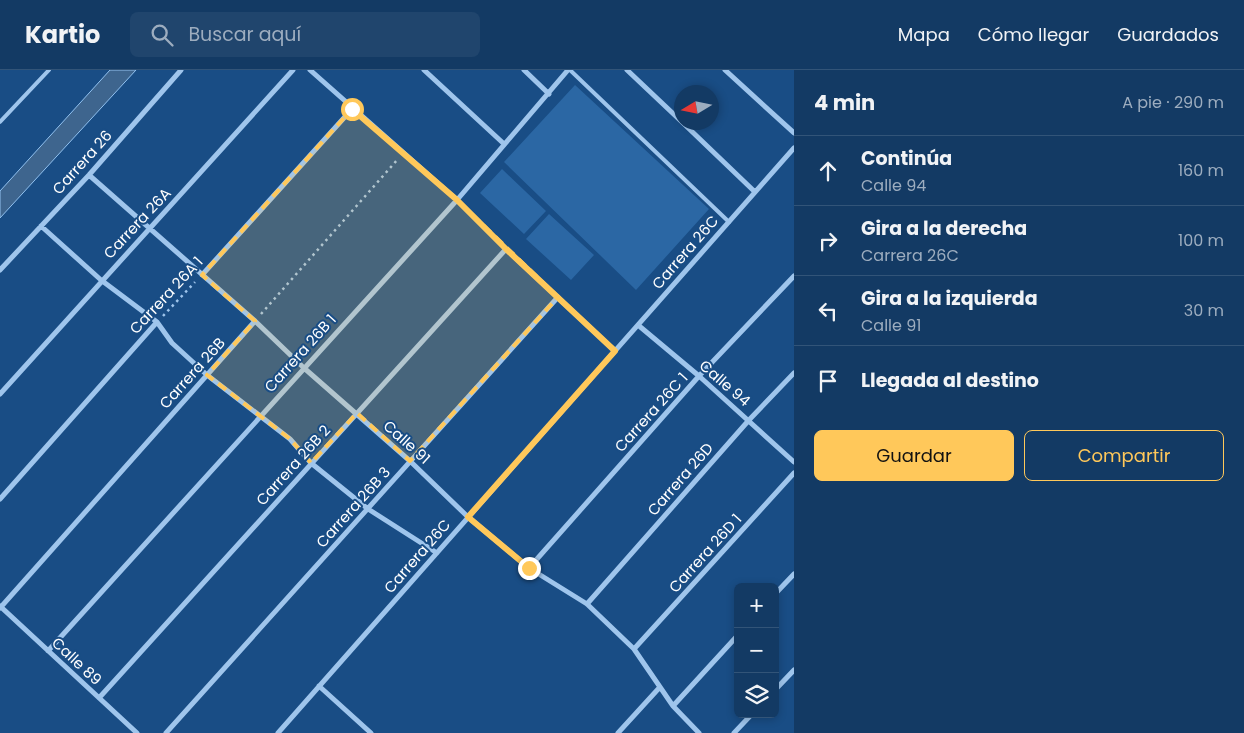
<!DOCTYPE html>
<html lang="es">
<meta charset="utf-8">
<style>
:root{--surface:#133a64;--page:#20456d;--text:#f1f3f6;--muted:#9dadbf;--line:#325478;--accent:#ffc85a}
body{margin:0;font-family:Poppins,sans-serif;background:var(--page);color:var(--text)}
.controls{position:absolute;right:15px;bottom:15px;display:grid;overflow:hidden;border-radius:8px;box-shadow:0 2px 8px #0003}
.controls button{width:45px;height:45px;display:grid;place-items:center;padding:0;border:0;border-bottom:1px solid var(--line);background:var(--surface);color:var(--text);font:25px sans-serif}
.compass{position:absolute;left:674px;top:15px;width:45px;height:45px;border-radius:50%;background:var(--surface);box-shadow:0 2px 8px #0003;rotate:260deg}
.stop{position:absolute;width:15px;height:15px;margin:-11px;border:4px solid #ffc85a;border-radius:50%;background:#fff}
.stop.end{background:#ffc85a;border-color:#fff;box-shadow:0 1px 5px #0008}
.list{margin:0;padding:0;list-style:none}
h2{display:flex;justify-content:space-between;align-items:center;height:65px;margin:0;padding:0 20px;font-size:21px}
h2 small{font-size:16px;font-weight:400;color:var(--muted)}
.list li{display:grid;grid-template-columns:32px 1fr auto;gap:15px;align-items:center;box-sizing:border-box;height:70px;padding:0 20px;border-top:1px solid var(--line)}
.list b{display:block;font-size:19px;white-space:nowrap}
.list p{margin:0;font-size:16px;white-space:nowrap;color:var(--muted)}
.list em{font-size:16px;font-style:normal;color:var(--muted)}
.actions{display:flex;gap:10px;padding:15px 20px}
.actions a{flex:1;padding:11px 0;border:1px solid var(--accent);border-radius:8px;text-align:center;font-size:18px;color:var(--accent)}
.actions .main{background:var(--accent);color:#111}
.icon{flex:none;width:28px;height:28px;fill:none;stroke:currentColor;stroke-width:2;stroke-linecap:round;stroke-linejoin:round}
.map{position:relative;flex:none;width:794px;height:663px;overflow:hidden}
header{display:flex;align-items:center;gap:30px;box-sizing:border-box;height:70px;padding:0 25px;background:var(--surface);border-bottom:1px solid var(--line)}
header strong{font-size:24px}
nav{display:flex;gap:28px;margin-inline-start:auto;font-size:18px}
.search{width:350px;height:45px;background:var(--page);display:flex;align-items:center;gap:12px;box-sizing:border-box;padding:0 18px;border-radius:8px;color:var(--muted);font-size:19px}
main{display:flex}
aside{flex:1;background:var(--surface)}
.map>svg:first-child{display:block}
</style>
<header>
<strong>Kartio</strong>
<div class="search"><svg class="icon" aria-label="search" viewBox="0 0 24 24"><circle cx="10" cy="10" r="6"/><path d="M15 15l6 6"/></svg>Buscar aquí</div>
<nav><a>Mapa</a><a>Cómo llegar</a><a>Guardados</a></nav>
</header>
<main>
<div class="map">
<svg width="794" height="663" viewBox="0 0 794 663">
<rect width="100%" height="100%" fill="#194d85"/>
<path fill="#2b67a4" d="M 575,15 L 709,139 L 636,220 L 504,92 Z
M 502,99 L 546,141 L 524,164 L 480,123 Z
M 549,144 L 594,185 L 571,210 L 526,169 Z"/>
<path fill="#3e658e" stroke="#91c1ef" d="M 110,0 L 136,0 L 0,148 L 0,121 Z"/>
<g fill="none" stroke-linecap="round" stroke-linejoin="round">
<path stroke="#9fc5ec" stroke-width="2.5" stroke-dasharray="2.5 4" stroke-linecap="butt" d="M 261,244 L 398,89
M 163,246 L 195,212"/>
<path stroke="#9fc5ec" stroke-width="4" d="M 570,0 L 729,152
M 0,52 L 49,0"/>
<path stroke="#9fc5ec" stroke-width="5" d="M 310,0 L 457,130 L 506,179 L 615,281
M 424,0 L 503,73
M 524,0 L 549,24
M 627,0 L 682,52
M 725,0 L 794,63
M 682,52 L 755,122
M 89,105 L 255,251 L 304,298 L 410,391 L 468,447 L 529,498 L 587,534 L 634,579 L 673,636 L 699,663
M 41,156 L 101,210 L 157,252 L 172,273 L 207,305 L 290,369 L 311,393 L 368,439 L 437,483
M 0,200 L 89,105 L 181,0
M 202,205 L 352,39
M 638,255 L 699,306 L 794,392
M 0,324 L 293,0
M 0,429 L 157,252
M 529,498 L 699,306 L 794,206
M 775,524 L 794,504
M 587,534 L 749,350 L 794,303
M 0,536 L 137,663
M 0,538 L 255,251
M 634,579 L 794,403
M 48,581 L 457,130 L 568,0
M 319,616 L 371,663
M 775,620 L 794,600
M 99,628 L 506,179
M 673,636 L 738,565
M 166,663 L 558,227
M 278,663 L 794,78
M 618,663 L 660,617
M 734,663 L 752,644"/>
</g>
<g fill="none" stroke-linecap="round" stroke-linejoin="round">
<path stroke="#ffc85a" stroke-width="6" d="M 352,39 L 457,130 L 506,179 L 615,281 L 468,447 L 529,498"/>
</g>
<path fill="#ffc85a" fill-opacity="0.2" stroke="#ffc85a" stroke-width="4" stroke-dasharray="10 6" stroke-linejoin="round" d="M 352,39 L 457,130 L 558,227 L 410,391 L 357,343 L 311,393 L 290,369 L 207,305 L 255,251 L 202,205 Z"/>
<g text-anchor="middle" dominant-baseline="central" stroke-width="4" stroke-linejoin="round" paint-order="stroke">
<g font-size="15" fill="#fff" stroke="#194d85">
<text transform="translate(82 92) rotate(-48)">Carrera 26</text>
<text transform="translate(137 153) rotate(-47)">Carrera 26A</text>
<text transform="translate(685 182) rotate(-49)">Carrera 26C</text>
<text transform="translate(166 225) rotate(-47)">Carrera 26A 1</text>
<text transform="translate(300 283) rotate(-48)">Carrera 26B 1</text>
<text transform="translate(192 303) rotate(-48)">Carrera 26B</text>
<text transform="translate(725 313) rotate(41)">Calle 94</text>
<text transform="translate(651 342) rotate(-48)">Carrera 26C 1</text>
<text transform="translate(407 372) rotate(42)">Calle 91</text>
<text transform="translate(293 395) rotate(-48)">Carrera 26B 2</text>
<text transform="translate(680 409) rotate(-49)">Carrera 26D</text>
<text transform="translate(353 437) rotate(-48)">Carrera 26B 3</text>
<text transform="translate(705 483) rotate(-48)">Carrera 26D 1</text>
<text transform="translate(417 486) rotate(-49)">Carrera 26C</text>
<text transform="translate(77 591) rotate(43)">Calle 89</text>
</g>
</g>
</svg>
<div class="controls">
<button>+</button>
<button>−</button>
<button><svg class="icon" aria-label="layers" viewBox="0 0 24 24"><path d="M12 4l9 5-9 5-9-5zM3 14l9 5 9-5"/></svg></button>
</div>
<svg class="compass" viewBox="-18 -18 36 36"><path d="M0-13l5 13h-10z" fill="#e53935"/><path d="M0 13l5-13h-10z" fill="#9dadbf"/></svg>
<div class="stop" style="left:352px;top:39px"></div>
<div class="stop end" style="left:529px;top:498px"></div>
</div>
<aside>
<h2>4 min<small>A pie · 290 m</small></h2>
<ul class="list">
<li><svg class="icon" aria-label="ahead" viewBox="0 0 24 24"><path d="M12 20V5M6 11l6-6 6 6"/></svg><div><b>Continúa</b><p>Calle 94</p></div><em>160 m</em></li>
<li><svg class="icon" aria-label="right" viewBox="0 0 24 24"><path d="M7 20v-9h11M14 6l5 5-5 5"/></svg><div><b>Gira a la derecha</b><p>Carrera 26C</p></div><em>100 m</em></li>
<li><svg class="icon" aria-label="left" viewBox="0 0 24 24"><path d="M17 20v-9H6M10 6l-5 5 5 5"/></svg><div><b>Gira a la izquierda</b><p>Calle 91</p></div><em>30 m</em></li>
<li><svg class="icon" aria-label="arrive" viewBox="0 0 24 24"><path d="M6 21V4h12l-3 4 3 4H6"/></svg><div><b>Llegada al destino</b></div></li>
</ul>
<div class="actions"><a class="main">Guardar</a><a>Compartir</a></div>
</aside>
</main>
